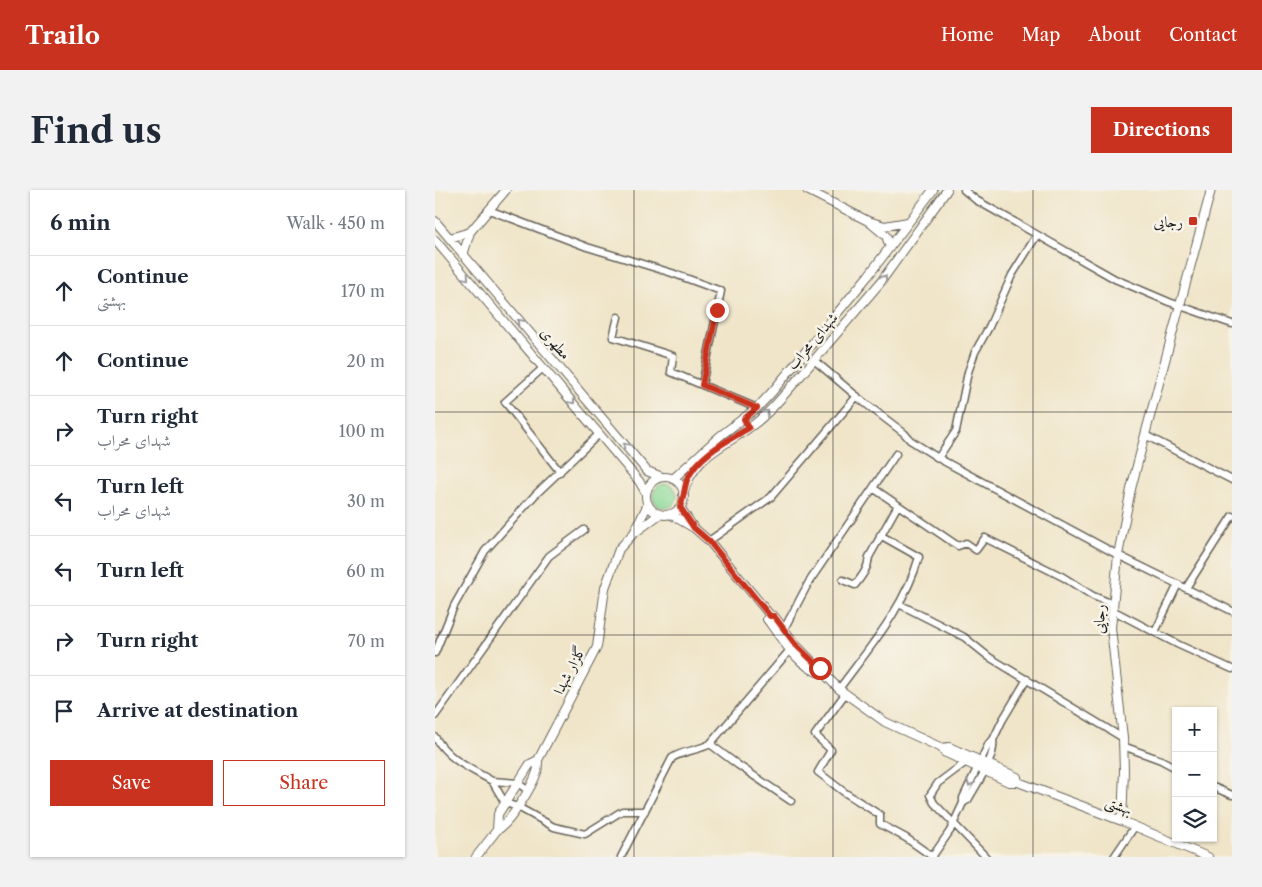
<!DOCTYPE html>
<meta charset="utf-8">
<style>
:root{--surface:#fff;--page:#f2f2f3;--text:#1f2937;--muted:#747a83;--line:#e0e1e3;--accent:#c8321e}
body{margin:0;font-family:"Libre Caslon Text",Amiri,serif;background:var(--page);color:var(--text)}
.controls{position:absolute;right:15px;bottom:15px;display:grid;overflow:hidden;border-radius:0px;box-shadow:0 1px 4px #0004}
.controls button{width:45px;height:45px;display:grid;place-items:center;padding:0;border:0;border-bottom:1px solid var(--line);background:var(--surface);color:var(--text);font:25px sans-serif}
.stop{position:absolute;width:15px;height:15px;margin:-11px;border:4px solid #c8321e;border-radius:50%;background:#fff}
.stop.end{background:#c8321e;border-color:#fff;box-shadow:0 1px 5px #0008}
.list{margin:0;padding:0;list-style:none}
h2{display:flex;justify-content:space-between;align-items:center;height:65px;margin:0;padding:0 20px;font-size:21px}
h2 small{font-size:16px;font-weight:400;color:var(--muted)}
.list li{display:grid;grid-template-columns:32px 1fr auto;gap:15px;align-items:center;box-sizing:border-box;height:70px;padding:0 20px;border-top:1px solid var(--line)}
.list b{display:block;font-size:19px;white-space:nowrap}
.list p{margin:0;font-size:16px;white-space:nowrap;color:var(--muted)}
.list em{font-size:16px;font-style:normal;color:var(--muted)}
.actions{display:flex;gap:10px;padding:15px 20px}
.actions a{flex:1;padding:11px 0;border:1px solid var(--accent);border-radius:0px;text-align:center;font-size:18px;color:var(--accent)}
.actions .main{background:var(--accent);color:#fff}
.icon{flex:none;width:28px;height:28px;fill:none;stroke:currentColor;stroke-width:2;stroke-linecap:round;stroke-linejoin:round}
.map{position:relative;flex:none;width:797px;height:667px;overflow:hidden;border-radius:0px}
header{display:flex;align-items:center;gap:30px;box-sizing:border-box;height:70px;padding:0 25px;background:var(--accent);color:#fff}
header strong{font-size:24px}
nav{display:flex;gap:28px;margin-inline-start:auto;font-size:18px}
.intro{display:flex;align-items:center;justify-content:space-between;box-sizing:border-box;height:120px;padding:0 30px}
h1{margin:0;font-size:35px}
.button{padding:12px 22px;border-radius:0px;background:var(--accent);color:#fff;font-size:18px;font-weight:700}
main{display:flex;gap:30px;padding:0 30px}
aside{flex:1;background:var(--surface);border-radius:0px;box-shadow:0 1px 4px #0004}
.map>svg:first-child{display:block}
</style>
<header>
<strong>Trailo</strong>
<nav><a>Home</a><a>Map</a><a>About</a><a>Contact</a></nav>
</header>
<div class="intro"><h1>Find us</h1><a class="button">Directions</a></div>
<main>
<aside>
<h2>6 min<small>Walk · 450 m</small></h2>
<ul class="list">
<li><svg class="icon" aria-label="ahead" viewBox="0 0 24 24"><path d="M12 20V5M6 11l6-6 6 6"/></svg><div><b>Continue</b><p>بهشتی</p></div><em>170 m</em></li>
<li><svg class="icon" aria-label="ahead" viewBox="0 0 24 24"><path d="M12 20V5M6 11l6-6 6 6"/></svg><div><b>Continue</b></div><em>20 m</em></li>
<li><svg class="icon" aria-label="right" viewBox="0 0 24 24"><path d="M7 20v-9h11M14 6l5 5-5 5"/></svg><div><b>Turn right</b><p>شهدای محراب</p></div><em>100 m</em></li>
<li><svg class="icon" aria-label="left" viewBox="0 0 24 24"><path d="M17 20v-9H6M10 6l-5 5 5 5"/></svg><div><b>Turn left</b><p>شهدای محراب</p></div><em>30 m</em></li>
<li><svg class="icon" aria-label="left" viewBox="0 0 24 24"><path d="M17 20v-9H6M10 6l-5 5 5 5"/></svg><div><b>Turn left</b></div><em>60 m</em></li>
<li><svg class="icon" aria-label="right" viewBox="0 0 24 24"><path d="M7 20v-9h11M14 6l5 5-5 5"/></svg><div><b>Turn right</b></div><em>70 m</em></li>
<li><svg class="icon" aria-label="arrive" viewBox="0 0 24 24"><path d="M6 21V4h12l-3 4 3 4H6"/></svg><div><b>Arrive at destination</b></div></li>
</ul>
<div class="actions"><a class="main">Save</a><a>Share</a></div>
</aside>
<div class="map">
<svg width="797" height="667" viewBox="0 0 797 667">
<rect width="100%" height="100%" fill="#f7f3e8"/>
<filter id="ink" filterUnits="userSpaceOnUse"><feTurbulence type="fractalNoise" baseFrequency=".02" numOctaves="2"/><feDisplacementMap in="SourceGraphic" scale="10" xChannelSelector="R" yChannelSelector="G"/><feConvolveMatrix kernelMatrix="1 2 1 2 8 2 1 2 1" color-interpolation-filters="sRGB"/></filter>
<filter id="wash" filterUnits="userSpaceOnUse"><feTurbulence type="fractalNoise" baseFrequency=".0096" numOctaves="4" result="noise"/><feDisplacementMap in="SourceGraphic" scale="20" xChannelSelector="R" yChannelSelector="G"/><feGaussianBlur stdDeviation="1.12" result="paint"/><feColorMatrix in="noise" values="0 0 0 0 0 0 0 0 0 0 0 0 0 0 0 0 0 1.4 0 .05"/><feComposite in="paint" operator="in"/></filter>
<g filter="url(#wash)">
<rect width="100%" height="100%" fill="#f0e5c9"/>
<path fill="#8cda99" stroke="#547b5a" d="M218 306a12 12 0 1 1 24 0a12 12 0 1 1-24 0Z"/>
</g>
<g filter="url(#ink)">
<g fill="none" stroke-linecap="round" stroke-linejoin="round">
<defs>
<path id="minor" d="M 529,0 L 541,10 L 680,89 L 734,112 L 797,134
M 54,20 L 152,57 L 237,83 L 286,101 L 267,195
M 183,127 L 178,147 L 238,166 L 236,182 L 322,218
M 379,170 L 426,210 L 469,243 L 475,250 L 503,268 L 683,365 L 797,421
M 108,178 L 70,212 L 125,282
M 710,245 L 797,290
M 503,268 L 521,241 L 533,182 L 540,162 L 554,137 L 577,85 L 602,45
M 438,298 L 523,356 L 531,353 L 541,360 L 550,348 L 628,387 L 658,406 L 678,414
M 274,351 L 336,307 L 422,206
M 408,390 L 420,395 C 427,386 433,379 434,367 L 463,315
M 751,398 L 797,326
M 464,414 L 529,447 L 554,467 L 688,548
M 679,421 L 744,455 L 797,479
M 349,439 L 374,392 L 461,264
M 720,442 L 743,394
M 0,463 L 19,416 L 50,361 L 100,305 L 164,244
M 404,499 C 434,458 470,417 484,367 L 445,345
M 410,504 L 380,545 L 396,560 L 383,582 L 409,602 L 445,625 L 445,634 L 471,648 L 498,667
M 0,526 L 114,366 L 149,340
M 0,547 C 14,570 34,578 57,591
M 558,550 C 561,568 541,595 533,610 L 528,613 L 528,608 L 554,553 L 558,550 L 567,531 L 592,489
M 275,554 L 303,575 L 356,611
M 688,556 L 726,570 L 741,578
M 531,572 L 503,593 L 495,605 L 499,613 L 551,667
M 778,597 L 797,605
M 92,600 L 83,593 L 57,591 L 70,613 L 83,617 L 119,637 L 150,644 L 187,621 L 210,621
M 186,667 L 237,568 C 249,560 262,561 275,554 L 354,461
M 497,667 L 515,641 L 528,613
M 679,667 L 700,636"/>
<path id="tertiary" d="M 372,0 L 433,31
M 0,31 L 212,281 L 227,287
M 15,48 L 35,42
M 0,50 L 204,291 L 211,303
M 455,57 L 451,46 L 433,31 L 450,36 L 473,32
M 28,65 L 35,42 L 71,0
M211 306a19 19 0 1 1 38 0a19 19 0 1 1-38 0Z
M 238,289 L 285,246 L 322,218 L 337,202 L 433,86 L 498,0
M 248,304 C 259,266 285,259 314,238 C 330,227 343,212 356,197 L 445,93 L 512,0
M 245,317 L 258,337
M 235,324 L 259,338 L 274,351 L 335,425 L 339,426 L 360,454 L 404,499 L 450,532 L 507,558 L 509,562 L 574,592 L 583,592 L 687,631 L 773,667
M 199,343 L 213,314
M 335,425 L 332,429 C 345,447 365,479 388,484
M 507,558 L 514,557 L 582,587 L 583,592
M 687,631 L 689,581 L 688,548 L 676,438 L 683,365 L 696,299 L 710,245 L 776,0
M 62,640 L 63,624 L 95,574 L 103,570
M 41,667 L 62,640 C 74,635 98,595 102,582 C 103,578 103,573 103,570 L 162,457 L 170,398 L 184,359 L 198,344 L 225,324"/>
</defs>
<use href="#minor" stroke="#666259" stroke-width="9"/>
<use href="#tertiary" stroke="#666259" stroke-width="10"/>
<use href="#minor" stroke="#fff" stroke-width="6"/>
<use href="#tertiary" stroke="#fff" stroke-width="8"/>
</g>
<defs><path id="oneway-chevron" d="M-2-3.5L2.5 0L-2 3.5" fill="none" stroke-width="1.6" stroke-linecap="round" stroke-linejoin="round" transform="scale(1.25)"/></defs>
<g stroke="#999">
<use href="#oneway-chevron" transform="translate(31 87) rotate(50)"/>
<use href="#oneway-chevron" transform="translate(449 88) rotate(-54)"/>
<use href="#oneway-chevron" transform="translate(85 132) rotate(-131)"/>
<use href="#oneway-chevron" transform="translate(137 211) rotate(50)"/>
<use href="#oneway-chevron" transform="translate(331 223) rotate(-43)"/>
<use href="#oneway-chevron" transform="translate(191 256) rotate(-130)"/>
<use href="#oneway-chevron" transform="translate(535 593) rotate(116)"/>
</g>
</g>
<g fill="none" stroke-linecap="round" stroke-linejoin="round" filter="url(#ink)">
<path stroke="#c8321e" stroke-width="6" d="M 282,120 L 267,195 L 322,218 L 309,229 L 314,238 C 292,251 263,265 252,290 C 249,299 249,308 245,317 L 259,338 L 274,351 L 335,426 L 339,426 L 360,454 L 385,478"/>
</g>
<path fill="none" stroke="#1c1c1c" stroke-width="1" stroke-opacity="0.55" d="M 199,0 L 199,667M 398,0 L 398,667M 598,0 L 598,667M 0,222 L 797,222M 0,445 L 797,445"/>
<rect fill="#c8321e" stroke="#f7f3e8" stroke-width="2" x="753" y="26" width="10" height="10" rx="2.5"/>
<g text-anchor="middle" dominant-baseline="central" stroke-width="5" stroke-linejoin="round" paint-order="stroke">
<g font-size="15" fill="#1c1c1c" stroke="#f7f3e8" text-anchor="end">
<text x="748" y="31">رجایی</text>
</g>
<g font-size="15" fill="#1c1c1c" stroke="#f7f3e8">
<text transform="translate(377 151) rotate(-50)">شهدای محراب</text>
<text transform="translate(121 153) rotate(49)">مطهری</text>
<text transform="translate(664 429) rotate(-88)">رجایی</text>
<text transform="translate(134 480) rotate(-63)">گلزار شهدا</text>
<text transform="translate(684 615) rotate(21)">بهشتی</text>
</g>
</g>
</svg>
<div class="controls">
<button>+</button>
<button>−</button>
<button><svg class="icon" aria-label="layers" viewBox="0 0 24 24"><path d="M12 4l9 5-9 5-9-5zM3 14l9 5 9-5"/></svg></button>
</div>
<div class="stop" style="left:385px;top:478px"></div>
<div class="stop end" style="left:282px;top:120px"></div>
</div>
</main>
